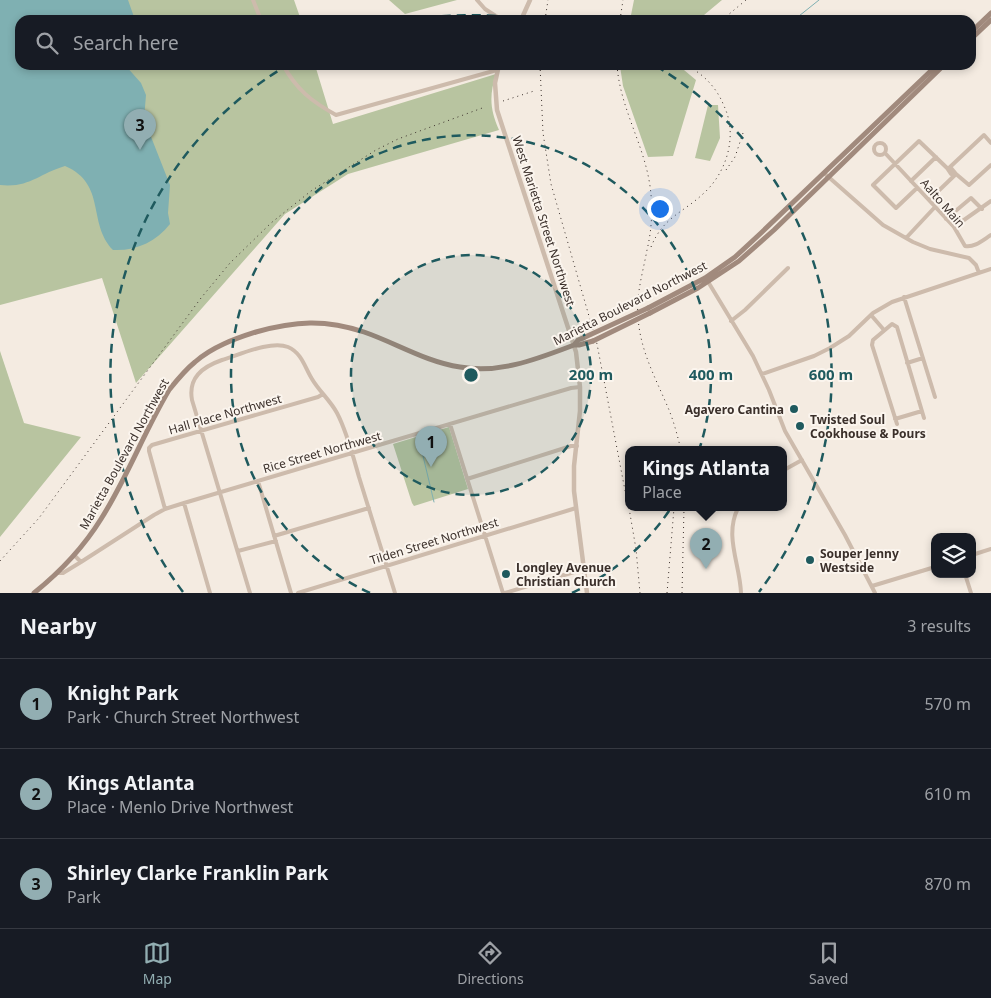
<!DOCTYPE html>
<meta charset="utf-8">
<style>
:root{--surface:#171b24;--page:#20242c;--text:#f1f3f6;--muted:#9ea1a6;--line:#363941;--accent:#92aeb2}
body{margin:0;font-family:"Noto Sans",sans-serif;background:var(--page);color:var(--text)}
.controls{position:absolute;right:15px;bottom:15px;display:grid;overflow:hidden;border-radius:10px;box-shadow:0 2px 8px #0003}
.controls button{width:45px;height:45px;display:grid;place-items:center;padding:0;border:0;border-bottom:1px solid var(--line);background:var(--surface);color:var(--text);font:25px sans-serif}
.you{position:absolute;left:659px;top:208px;width:18px;height:18px;margin:-12px;border:4px solid #fff;border-radius:50%;background:#1a73e8;box-shadow:0 0 0 8px #1a73e833}
.badge{display:grid;place-items:center;width:32px;height:32px;border-radius:50%;background:var(--accent);color:#111;font-size:16px;font-weight:700}
.pin{position:absolute;translate:-50% -41px;filter:drop-shadow(0 1px 2px #0008)}
.pin::after{content:'';position:absolute;top:26px;width:18px;height:15px;background:inherit;clip-path:polygon(0 0,100% 0,50% 100%)}
.popup{position:absolute;left:625px;top:446px;width:162px;height:65px;box-sizing:border-box;display:grid;place-content:center;border-radius:10px;background:var(--surface);filter:drop-shadow(0 1px 4px #0005);font-size:16px;white-space:nowrap;color:var(--muted)}
.popup b{font-size:19px;color:var(--text)}
.popup::after{content:'';position:absolute;left:50%;top:100%;margin-left:-10px;border:10px solid transparent;border-top-color:var(--surface)}
.list{margin:0;padding:0;list-style:none}
h2{display:flex;justify-content:space-between;align-items:center;height:65px;margin:0;padding:0 20px;font-size:21px}
h2 small{font-size:16px;font-weight:400;color:var(--muted)}
.list li{display:grid;grid-template-columns:32px 1fr auto;gap:15px;align-items:center;box-sizing:border-box;height:90px;padding:0 20px;border-top:1px solid var(--line)}
.list b{display:block;font-size:19px;white-space:nowrap}
.list p{margin:0;font-size:16px;white-space:nowrap;color:var(--muted)}
.list em{font-size:16px;font-style:normal;color:var(--muted)}
.icon{flex:none;width:28px;height:28px;fill:none;stroke:currentColor;stroke-width:2;stroke-linecap:round;stroke-linejoin:round}
.map{position:relative;flex:none;width:991px;height:593px;overflow:hidden}
.search{position:absolute;background:var(--surface);box-shadow:0 2px 8px #0003;left:15px;right:15px;top:15px;height:55px;display:flex;align-items:center;gap:12px;box-sizing:border-box;padding:0 18px;border-radius:15px;color:var(--muted);font-size:19px}
.sheet{height:335px;background:var(--surface)}
nav{display:flex;justify-content:space-around;align-items:center;box-sizing:border-box;height:70px;border-top:1px solid var(--line);background:var(--surface);font-size:14px;color:var(--muted)}
nav a{display:grid;justify-items:center;gap:2px}
nav .on{color:var(--accent)}
.map>svg:first-child{display:block}
</style>
<div class="map">
<svg width="991" height="593" viewBox="0 0 991 593">
<rect width="100%" height="100%" fill="#f4ebe1"/>
<path fill="#b8c4a0" d="M 0,0 L 294,0 L 301,20 L 20,20 L 20,65 L 315,65 L 333,124 L 496,74 C 489,96 490,109 499,130 L 348,174 L 285,214 L 136,383 L 102,278 L 0,305 Z
M 389,0 L 457,0 L 405,14 Z
M 634,0 L 722,0 L 698,20 L 630,20 Z
M 627,65 L 666,65 L 684,70 L 696,80 L 673,156 L 648,157 L 623,86 L 620,66 Z
M 708,105 L 718,105 L 720,138 L 710,161 L 695,158 Z
M 0,351 L 24,423 L 81,437 L 0,537 Z
M 449,427 L 468,489 L 414,506 L 412,503 L 393,444 Z"/>
<path fill="#7fb0b2" d="M 0,0 L 128,0 L 134,17 L 134,20 L 20,20 L 20,65 L 125,65 L 141,83 L 146,95 L 144,119 L 170,185 L 168,213 L 170,224 C 156,242 136,251 113,250 C 87,223 107,184 65,166 C 38,174 30,188 0,185 Z"/>
<g fill="none" stroke-linecap="round" stroke-linejoin="round">
<path stroke="#7fb0b2" stroke-width="1" d="M 794,20 L 819,0
M 418,435 L 434,502"/>
<path stroke="#cdbbac" stroke-width="4" d="M 253,0 L 261,20
M 477,0 L 485,9 L 502,20
M 283,65 C 297,90 311,101 336,115 L 497,70
M874 149a6 6 0 1 1 12 0a6 6 0 1 1-12 0Z
M 885,153 L 954,227 L 965,246 C 974,248 983,240 991,235
M 950,167 L 984,135 L 991,143
M 947,168 L 951,168 L 956,174 L 951,174 Z
M 824,173 L 883,225 L 913,242 L 930,249 L 969,258 L 976,265 L 979,273
M 956,174 L 969,185 L 991,165
M 911,181 L 936,157
M 917,188 L 896,208 L 873,185 L 919,141 L 947,168
M 929,200 L 955,175
M 946,219 L 971,198 L 982,209
M 954,227 L 991,201
M 906,238 L 935,207
M 707,280 L 753,356 L 769,390 L 785,431 L 845,535 L 875,593
M 904,297 L 935,397
M 871,315 L 884,330
M 731,321 L 745,310 L 788,268
M 907,363 L 923,358
M 762,374 L 814,356 L 830,348 L 849,336 L 873,313 L 892,302 L 991,269
M 895,419 L 922,411
M 450,424 L 503,593
M 897,424 L 872,345 L 873,340 L 892,324 L 897,327 L 924,418
M 784,470 L 802,460
M 467,479 L 571,446 L 577,446
M 258,481 L 291,593
M 184,503 L 210,593
M 738,508 C 724,536 740,564 741,593
M 165,509 L 149,451 L 149,448 L 152,445 L 318,397 L 323,394
M 274,536 L 369,508
M 238,551 L 276,541
M 74,555 L 81,562 L 154,515 L 165,509 L 184,503 L 571,388 L 580,387
M 972,555 L 991,549
M 58,573 L 63,573 L 81,562
M 965,574 L 971,593
M 872,586 L 935,567
M 250,593 L 192,400 C 188,378 202,367 222,360 C 239,355 271,340 288,347 C 302,353 305,368 312,379 C 319,391 330,400 337,413 C 347,432 353,456 359,477 C 371,516 383,554 395,593
M 298,593 L 576,508
M 505,593 L 584,569"/>
<path stroke="#cdbbac" stroke-width="4.5" d="M 521,20 L 530,0
M 499,65 L 495,83 L 497,110 L 576,352 L 580,387 L 580,411 L 574,466 L 574,491 L 587,593"/>
<path stroke="#a18a7d" stroke-width="5" d="M 971,32 L 991,13
M 971,39 L 991,20
M 648,308 L 705,278 L 735,257 L 761,233 L 937,65
M 650,313 L 698,288 L 739,261 L 774,230 L 944,65
M 574,345 L 579,345 L 593,341
M 34,593 C 60,572 83,548 101,519 C 127,478 144,432 169,390 C 177,380 185,370 195,362 C 212,347 234,339 256,332 C 295,321 325,319 364,332 C 396,343 426,362 460,367 C 500,374 537,359 574,345 L 578,340 L 583,338"/>
<path stroke="#3b302b" stroke-width="1" stroke-dasharray="1 4" stroke-linecap="butt" d="M 545,20 L 548,0
M 620,20 L 623,0
M 722,20 L 746,0
M 540,65 L 543,133 L 551,184 L 597,344 L 628,506
M 617,65 C 620,108 644,144 650,186 C 653,207 652,229 647,250 C 643,272 636,294 638,317 C 640,349 654,375 666,403 C 673,418 677,434 681,450
M 503,101 L 534,91
M 726,170 L 735,157 L 743,133
M 651,247 C 663,217 683,213 704,193 C 727,172 738,135 724,106 C 717,88 703,73 685,65
M 629,508 L 636,549 L 640,593
M 0,561 L 39,518 L 201,298 L 230,263 L 271,223 L 311,191 L 376,150 L 398,139 L 485,107
M 667,593 L 674,508
M 682,593 L 684,508"/>
<path stroke="#a18a7d" stroke-width="5" d="M 583,338 L 648,308
M 593,341 L 650,313"/>
</g>
<circle cx="471" cy="375" r="120" fill="#1f5a5e" fill-opacity=".12"/>
<g fill="none" stroke="#1f5a5e" stroke-width="2.5" stroke-dasharray="9 6">
<circle cx="471" cy="375" r="120"/>
<path d="M370 593A240 240 0 1 1 572 593"/>
<path d="M183 592A360 360 0 0 1 286 66M412 20A360 360 0 0 1 530 20M656 66A360 360 0 0 1 759 592"/>
</g>
<g fill="#1f5a5e" stroke="#fbf5ee" stroke-width="2">
<circle cx="794" cy="409" r="5"/>
<circle cx="800" cy="426" r="5"/>
<circle cx="810" cy="560" r="5"/>
<circle cx="506" cy="574" r="5"/>
</g>
<g text-anchor="middle" dominant-baseline="central" stroke-width="4" stroke-linejoin="round" paint-order="stroke">
<g font-size="12" fill="#3b302b" stroke="#fbf5ee">
<text transform="translate(943 203) rotate(49)">Aalto Main</text>
<text transform="translate(544 221) rotate(72)">West Marietta Street Northwest</text>
<text transform="translate(630 303) rotate(-27)">Marietta Boulevard Northwest</text>
<text transform="translate(225 414) rotate(-16)">Hall Place Northwest</text>
<text transform="translate(322 452) rotate(-16)">Rice Street Northwest</text>
<text transform="translate(124 454) rotate(-61)">Marietta Boulevard Northwest</text>
<text transform="translate(434 541) rotate(-17)">Tilden Street Northwest</text>
</g>
<g font-size="12" font-weight="bold" fill="#3b302b" stroke="#fbf5ee" text-anchor="start">
<text x="784" y="409" text-anchor="end">Agavero Cantina</text>
<text x="810" y="419">Twisted Soul<tspan x="810" dy="14">Cookhouse &amp; Pours</tspan></text>
<text x="820" y="553">Souper Jenny<tspan x="820" dy="14">Westside</tspan></text>
<text x="516" y="567">Longley Avenue<tspan x="516" dy="14">Christian Church</tspan></text>
</g>
</g>
<circle cx="471" cy="375" r="8" fill="#1f5a5e" stroke="#fbf5ee" stroke-width="2.5"/>
<g font-size="15" text-anchor="middle" font-weight="bold" fill="#1f5a5e" stroke="#fbf5ee" stroke-width="4" stroke-linejoin="round" paint-order="stroke">
<text x="591" y="380">200 m</text>
<text x="711" y="380">400 m</text>
<text x="831" y="380">600 m</text>
</g>
</svg>
<div class="controls">
<button><svg class="icon" aria-label="layers" viewBox="0 0 24 24"><path d="M12 4l9 5-9 5-9-5zM3 14l9 5 9-5"/></svg></button>
</div>
<div class="you"></div>
<div class="pin badge" style="left:431px;top:467px">1</div>
<div class="pin badge" style="left:706px;top:569px">2</div>
<div class="popup"><b>Kings Atlanta</b>Place</div>
<div class="pin badge" style="left:140px;top:150px">3</div>
<div class="search"><svg class="icon" aria-label="search" viewBox="0 0 24 24"><circle cx="10" cy="10" r="6"/><path d="M15 15l6 6"/></svg>Search here</div>
</div>
<section class="sheet">
<h2>Nearby<small>3 results</small></h2>
<ul class="list">
<li><span class="badge">1</span><div><b>Knight Park</b><p>Park · Church Street Northwest</p></div><em>570 m</em></li>
<li><span class="badge">2</span><div><b>Kings Atlanta</b><p>Place · Menlo Drive Northwest</p></div><em>610 m</em></li>
<li><span class="badge">3</span><div><b>Shirley Clarke Franklin Park</b><p>Park</p></div><em>870 m</em></li>
</ul>
</section>
<nav>
<a class="on"><svg class="icon" aria-label="map" viewBox="0 0 24 24"><path d="M3 6l6-2 6 2 6-2v14l-6 2-6-2-6 2zM9 4v14M15 6v14"/></svg>Map</a>
<a><svg class="icon" aria-label="directions" viewBox="0 0 24 24"><path d="M12 3l9 9-9 9-9-9zM9 14v-3h6M13 9l2 2-2 2"/></svg>Directions</a>
<a><svg class="icon" aria-label="saved" viewBox="0 0 24 24"><path d="M7 4h10v16l-5-4-5 4z"/></svg>Saved</a>
</nav>
